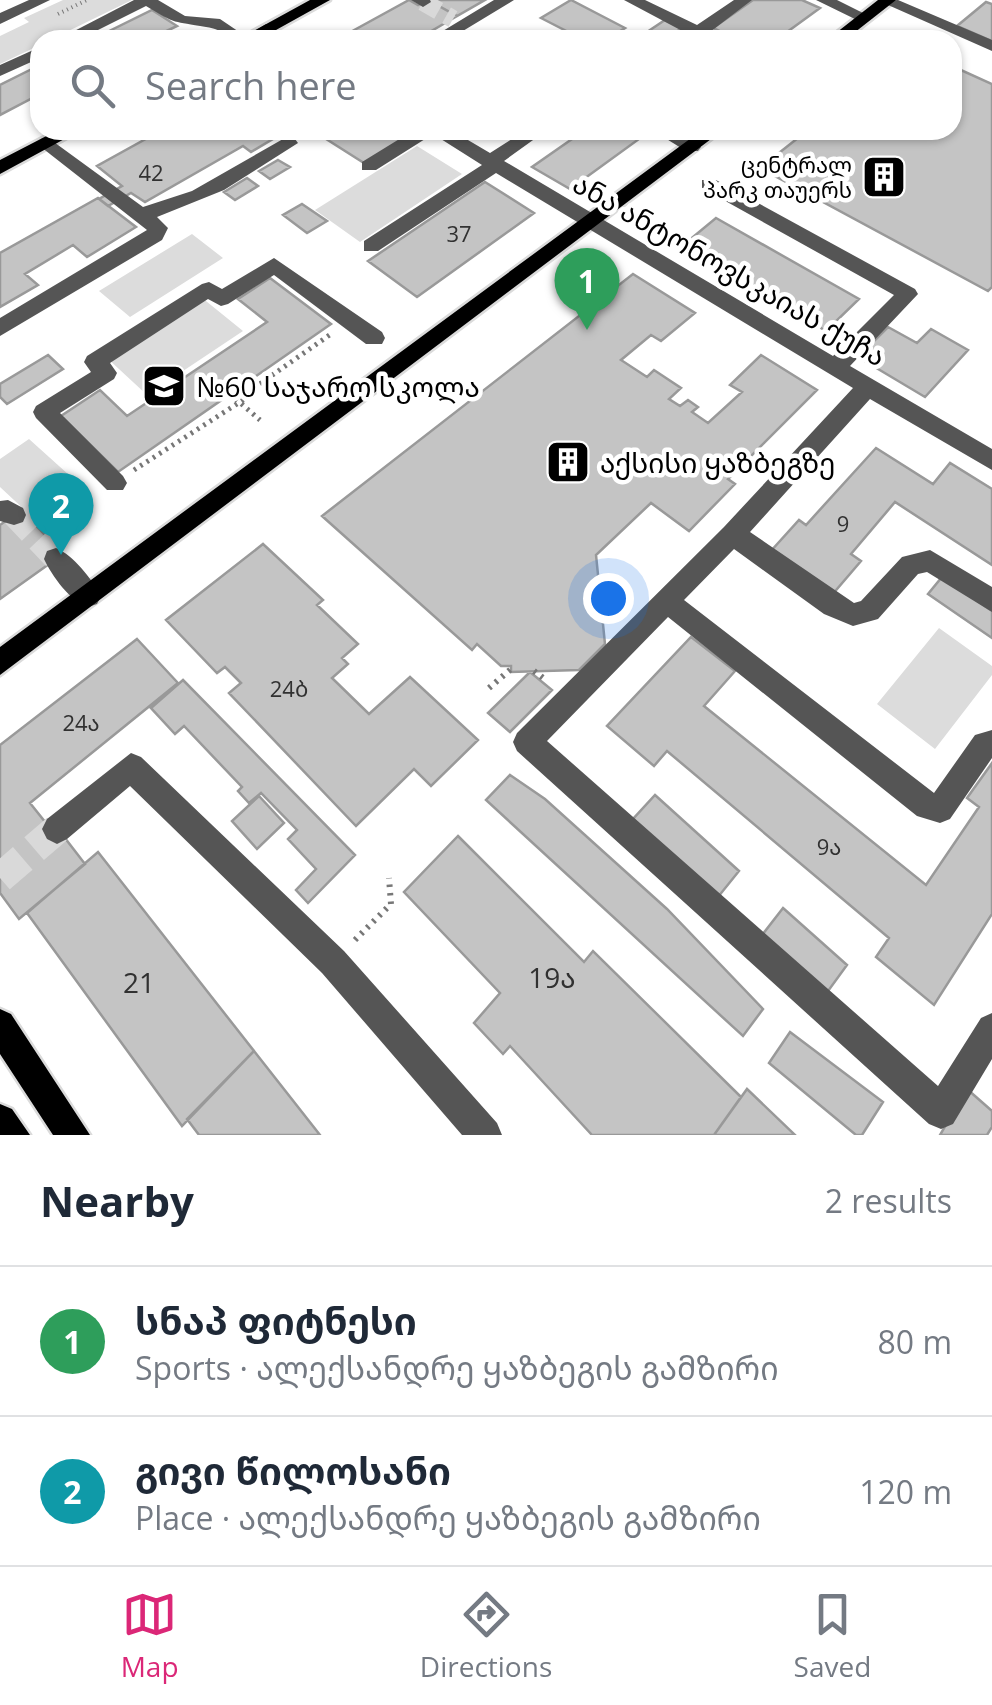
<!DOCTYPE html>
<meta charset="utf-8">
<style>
:root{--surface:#fff;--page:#f6f6f7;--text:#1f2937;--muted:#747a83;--line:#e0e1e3;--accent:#db2777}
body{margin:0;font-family:"Open Sans","Noto Sans Georgian",sans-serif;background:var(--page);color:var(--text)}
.you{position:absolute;left:608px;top:598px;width:35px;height:35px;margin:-25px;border:8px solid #fff;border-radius:50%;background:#1a73e8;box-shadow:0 0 0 15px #1a73e833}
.badge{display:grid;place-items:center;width:65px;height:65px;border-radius:50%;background:var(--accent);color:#fff;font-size:32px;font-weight:700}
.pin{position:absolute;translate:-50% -82px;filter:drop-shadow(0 2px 5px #0008)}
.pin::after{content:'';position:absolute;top:52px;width:35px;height:30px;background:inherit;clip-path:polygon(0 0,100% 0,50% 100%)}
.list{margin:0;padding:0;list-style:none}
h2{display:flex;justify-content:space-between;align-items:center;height:130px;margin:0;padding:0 40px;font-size:42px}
h2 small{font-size:32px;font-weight:400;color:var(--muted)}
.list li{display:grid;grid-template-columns:65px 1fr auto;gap:30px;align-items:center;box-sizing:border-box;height:150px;padding:0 40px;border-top:2px solid var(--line)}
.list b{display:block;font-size:38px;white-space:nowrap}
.list p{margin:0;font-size:32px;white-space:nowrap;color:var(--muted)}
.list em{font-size:32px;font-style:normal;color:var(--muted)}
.icon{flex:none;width:55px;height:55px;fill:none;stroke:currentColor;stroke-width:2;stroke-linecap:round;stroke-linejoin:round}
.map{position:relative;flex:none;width:992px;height:1135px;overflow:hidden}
.search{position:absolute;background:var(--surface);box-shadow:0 2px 8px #0004;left:30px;right:30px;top:30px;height:110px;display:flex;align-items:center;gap:25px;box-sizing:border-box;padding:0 35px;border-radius:30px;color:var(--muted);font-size:38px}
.sheet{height:430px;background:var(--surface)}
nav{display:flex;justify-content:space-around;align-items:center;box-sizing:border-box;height:140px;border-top:2px solid var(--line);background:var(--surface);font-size:28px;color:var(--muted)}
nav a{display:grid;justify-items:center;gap:5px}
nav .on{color:var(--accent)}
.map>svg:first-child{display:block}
</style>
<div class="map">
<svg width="992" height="1135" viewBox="0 0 992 1135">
<rect width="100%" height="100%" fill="#fff"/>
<path fill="#dcdcdc" d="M 63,0 L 132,0 L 50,40 L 40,40 L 40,45 L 0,64 L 0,36 L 29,22 L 24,18 Z
M 417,146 L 462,174 L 360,242 L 315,210 Z
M 192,234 L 223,258 L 130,317 L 99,291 Z
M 201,297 L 243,331 L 147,395 L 106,357 Z
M 29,439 L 89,493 L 44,528 L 0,487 L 0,459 Z
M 939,628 L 992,666 L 992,675 L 935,749 L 877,704 Z"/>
<path fill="#c4c4c4" stroke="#999" stroke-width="2.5" d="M 409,0 L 418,5 L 428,0 L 457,16 L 416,40 L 336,40 Z
M 428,0 L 485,0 L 457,16 Z
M 571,0 L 625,28 L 606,40 L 584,40 L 541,18 Z
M 753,0 L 802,0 L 820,8 L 776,40 L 738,40 L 713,28 Z
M 986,2 L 992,4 L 992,41 L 957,26 Z
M 152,10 L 177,26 L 148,40 L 91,40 Z
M 665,20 L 682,28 L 667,38 L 650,30 Z
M 40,65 L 40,94 L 0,115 L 0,85 Z
M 952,66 L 992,84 L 992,287 L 988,291 L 760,168 L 808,130 L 952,130 Z
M 162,130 L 288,130 L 251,152 L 243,146 L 145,202 L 131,193 L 108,206 L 99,199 L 122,186 L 97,166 Z
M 312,130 L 393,130 L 406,138 L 364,163 Z
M 623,130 L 639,139 L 570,189 L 532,167 L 585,130 Z
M 278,160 L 290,167 L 270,179 L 259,171 Z
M 247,178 L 258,186 L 235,200 L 224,192 Z
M 485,182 L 534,213 L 417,297 L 368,261 Z
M 98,198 L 136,227 L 87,257 L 73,245 L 25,274 L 38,285 L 0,307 L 0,253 Z
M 302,204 L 327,221 L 307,233 L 283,215 Z
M 716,218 L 859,299 L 826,331 L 682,246 Z
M 633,274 L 695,313 L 661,341 L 651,335 L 621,360 L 647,377 L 654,370 L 681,388 L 669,399 L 680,406 L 688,400 L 698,407 L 692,412 L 708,423 L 742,392 L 730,385 L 761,355 L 817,390 L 728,479 L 735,484 L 689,531 L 651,503 L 596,555 L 605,644 L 579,670 L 511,672 L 511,666 L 501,666 L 477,644 L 472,650 L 322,516 Z
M 270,278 L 331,324 L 118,472 L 61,416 L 100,390 L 127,416 L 267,322 L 238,299 Z
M 888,327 L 917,343 L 931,329 L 968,350 L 925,397 L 858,357 Z
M 48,355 L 63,369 L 7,404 L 0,397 L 0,384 Z
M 876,448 L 933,484 L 950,463 L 992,489 L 992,565 L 895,502 L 851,554 L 861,561 L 831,596 L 770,552 L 799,520 L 806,525 Z
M 21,510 L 63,554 L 0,599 L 0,525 Z
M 263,544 L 323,600 L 317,605 L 358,644 L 342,658 L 348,664 L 332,678 L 369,714 L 410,677 L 478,740 L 431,786 L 414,769 L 356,826 L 229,693 L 241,683 L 225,667 L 217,673 L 166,620 Z
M 942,577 L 992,611 L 992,638 L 928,594 Z
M 691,637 L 735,671 L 704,706 L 926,885 L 979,807 L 967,798 L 992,763 L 992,914 L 934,1005 L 876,957 L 889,938 L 667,751 L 654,766 L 607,726 Z
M 137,639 L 178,683 L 30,803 L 46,823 L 51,820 L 85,864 L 19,919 L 0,893 L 0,745 Z
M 530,672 L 552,690 L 510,732 L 488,713 Z
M 183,680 L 355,855 L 308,903 L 296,890 L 316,869 L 288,839 L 297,830 L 261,793 L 249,803 L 238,791 L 242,787 L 184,726 L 175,734 L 151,708 Z
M 510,775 L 545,799 L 667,909 L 763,1009 L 743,1036 L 486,800 Z
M 655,795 L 739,871 L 718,897 L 633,819 Z
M 259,796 L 284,823 L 257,849 L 232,821 Z
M 458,836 L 584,962 L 593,951 L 741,1097 L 714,1135 L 592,1135 L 510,1046 L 503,1054 L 474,1023 L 500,993 L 404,892 Z
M 98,852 L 254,1051 L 182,1126 L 27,913 Z
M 783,908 L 847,965 L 823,998 L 759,939 Z
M 790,1032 L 883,1102 L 862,1135 L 856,1135 L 769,1063 Z
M 254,1051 L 320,1135 L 199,1135 L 187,1119 Z
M 747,1089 L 795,1135 L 714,1135 Z
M 967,1089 L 992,1111 L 992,1127 L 987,1135 L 940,1135 Z"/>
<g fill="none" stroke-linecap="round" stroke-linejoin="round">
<path stroke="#d9d9d9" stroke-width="18" stroke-dasharray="18 9" stroke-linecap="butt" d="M 423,2 L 453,19"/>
<path stroke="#d9d9d9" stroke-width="24" stroke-dasharray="24 11" stroke-linecap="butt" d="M 14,515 L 56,559"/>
<path stroke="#d9d9d9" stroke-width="30" stroke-dasharray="30 15" stroke-linecap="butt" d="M 0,878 L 57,829"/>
<defs>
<path id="major" d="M 310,0 L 330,0 L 258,40 L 237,40 Z
M 878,0 L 896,0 L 845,40 L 827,40 Z
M 58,130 L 81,130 L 0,174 L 0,160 Z
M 702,130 L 723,130 L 0,675 L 0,647 Z
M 0,1009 L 11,1014 L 90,1135 L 53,1135 L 0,1054 Z
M 0,1104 L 12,1109 L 30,1135 L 0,1135 Z"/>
</defs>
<use href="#major" stroke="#dbdbdb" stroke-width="5"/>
<path stroke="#777" stroke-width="4" stroke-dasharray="1 4" stroke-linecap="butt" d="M 58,14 L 87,0"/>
<path stroke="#777" stroke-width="5" stroke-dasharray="2.5 5" stroke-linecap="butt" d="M 230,394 L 260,420
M 134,470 L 254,393 L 251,390 L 331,334"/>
<path stroke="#777" stroke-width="6" stroke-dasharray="2.5 6" stroke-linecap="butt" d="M 534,671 L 547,681
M 489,688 L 511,669
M 355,940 L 391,904 L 389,878"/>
<path fill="#555" fill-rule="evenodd" d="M 29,0 L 50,0 L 0,24 L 0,13 Z
M 134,0 L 158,0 L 185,16 L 220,19 L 251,40 C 229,40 224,29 206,27 C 173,21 177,25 146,6 L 78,40 L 57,40 Z
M 411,0 L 430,0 L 431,2 L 423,7 Z
M 494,0 L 514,0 L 448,40 L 428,40 Z
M 624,0 L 645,0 L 697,25 L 734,0 L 752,0 L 710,32 L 722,40 L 679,40 L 686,33 Z
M 816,0 L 837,0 L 873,18 L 859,21 Z
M 898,0 L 992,40 L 992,51 L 879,1 Z
M 266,24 L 292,40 L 272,40 L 258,29 Z
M 40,47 L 40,58 L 0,76 L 0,65 Z
M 414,130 L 451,130 L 490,153 L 526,130 L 547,130 L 504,161 L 833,356 L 894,295 L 702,188 L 702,180 L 716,180 L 915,289 L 918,294 L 850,366 L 992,449 L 992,470 L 870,399 L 750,532 L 854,603 L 861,601 L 902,557 L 930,550 L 992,587 L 992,612 L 927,572 L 918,574 L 878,619 L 853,626 L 824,614 L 734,549 L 684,600 L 934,793 L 975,735 L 992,730 L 992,758 L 950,819 L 940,823 L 917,816 L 668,617 L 547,741 L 938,1086 L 981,1018 L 992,1013 L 992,1059 L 953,1124 L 941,1129 L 929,1124 L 517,751 L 513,742 L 517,733 L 724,527 L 853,388 L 496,173 L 378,251 L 364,251 L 364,241 L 482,165 L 433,134 L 376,170 L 362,170 L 362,162 Z
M 652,130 L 675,130 L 701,147 L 698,151 L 686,151 Z
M 47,137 L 143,207 L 192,191 L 283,139 L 295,139 L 298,143 L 224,190 L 157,217 L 168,228 L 162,240 L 0,336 L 0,318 L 147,230 L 41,147 L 41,139 Z
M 274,258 L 382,332 L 385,338 L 382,344 L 366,344 L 274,275 L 228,304 L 221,306 L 208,299 L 110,363 L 117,373 L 114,379 L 60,413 L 123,476 L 127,483 L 123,490 L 107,490 L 36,418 L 33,412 L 36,406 L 91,372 L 84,362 L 87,356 L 202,284 L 209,282 L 222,289 Z
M 8,500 L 23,508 L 26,515 L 23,522 L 14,525 L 0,521 L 0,501 Z
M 56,548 C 73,555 92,579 101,596 L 97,604 L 88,607 C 70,601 52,576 44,559 L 47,551 Z
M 131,753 L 141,757 L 344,951 L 497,1123 L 502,1135 L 462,1135 L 322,973 L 130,786 L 67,839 L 57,844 L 47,839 L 42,829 L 47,819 Z"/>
<use href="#major" fill="#000" fill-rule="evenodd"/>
</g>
<defs>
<symbol id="building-square" viewBox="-11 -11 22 22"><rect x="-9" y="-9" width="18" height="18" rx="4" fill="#000" stroke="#fff"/><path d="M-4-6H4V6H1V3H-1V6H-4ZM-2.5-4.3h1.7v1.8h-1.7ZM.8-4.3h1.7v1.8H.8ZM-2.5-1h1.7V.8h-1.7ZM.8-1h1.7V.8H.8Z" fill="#fff"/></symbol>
<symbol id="school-square" viewBox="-11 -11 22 22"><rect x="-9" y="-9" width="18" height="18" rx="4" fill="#000" stroke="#fff"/><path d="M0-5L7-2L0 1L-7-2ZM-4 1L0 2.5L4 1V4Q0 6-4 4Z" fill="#fff"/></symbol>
</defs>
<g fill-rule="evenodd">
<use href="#building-square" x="859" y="152" width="50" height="50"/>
<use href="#school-square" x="139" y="361" width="50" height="50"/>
<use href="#building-square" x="543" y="437" width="50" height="50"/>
</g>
<g text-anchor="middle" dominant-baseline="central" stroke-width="9" stroke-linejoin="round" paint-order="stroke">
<g font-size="22" fill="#000" stroke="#fff" text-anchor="end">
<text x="852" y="164">ცენტრალ<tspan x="852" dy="25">პარკ თაუერს</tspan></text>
</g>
<g font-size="22" fill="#313131">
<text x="151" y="172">42</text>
<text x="459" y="233">37</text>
<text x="843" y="523">9</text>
<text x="289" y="688">24ბ</text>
<text x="81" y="722">24ა</text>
<text x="829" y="846">9ა</text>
</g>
<g font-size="28" fill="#000" stroke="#fff">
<text transform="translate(730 269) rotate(30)">ანა ანტონოვსკაიას ქუჩა</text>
</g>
<g font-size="28" fill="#000" stroke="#fff" text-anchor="start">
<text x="196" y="386">№60 საჯარო სკოლა</text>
<text x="600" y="462">აქსისი ყაზბეგზე</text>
</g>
<g font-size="28" fill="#313131">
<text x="552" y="977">19ა</text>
<text x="139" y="982">21</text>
</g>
</g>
</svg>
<div class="you"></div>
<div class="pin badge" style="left:587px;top:330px;background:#2e9e5b">1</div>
<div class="pin badge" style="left:61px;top:555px;background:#0f9aa8">2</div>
<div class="search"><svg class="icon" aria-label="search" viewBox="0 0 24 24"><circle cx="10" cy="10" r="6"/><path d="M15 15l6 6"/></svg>Search here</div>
</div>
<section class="sheet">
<h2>Nearby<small>2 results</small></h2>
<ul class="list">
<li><span class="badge" style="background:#2e9e5b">1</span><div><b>სნაპ ფიტნესი</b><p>Sports · ალექსანდრე ყაზბეგის გამზირი</p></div><em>80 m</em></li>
<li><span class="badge" style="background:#0f9aa8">2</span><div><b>გივი წილოსანი</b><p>Place · ალექსანდრე ყაზბეგის გამზირი</p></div><em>120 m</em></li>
</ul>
</section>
<nav>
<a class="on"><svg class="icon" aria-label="map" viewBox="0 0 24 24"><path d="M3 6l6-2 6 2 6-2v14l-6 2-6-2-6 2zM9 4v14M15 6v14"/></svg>Map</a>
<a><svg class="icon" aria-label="directions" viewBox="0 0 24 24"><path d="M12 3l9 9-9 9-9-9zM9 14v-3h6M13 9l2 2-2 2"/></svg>Directions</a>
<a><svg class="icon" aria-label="saved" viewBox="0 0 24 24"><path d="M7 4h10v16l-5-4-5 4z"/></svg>Saved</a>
</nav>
